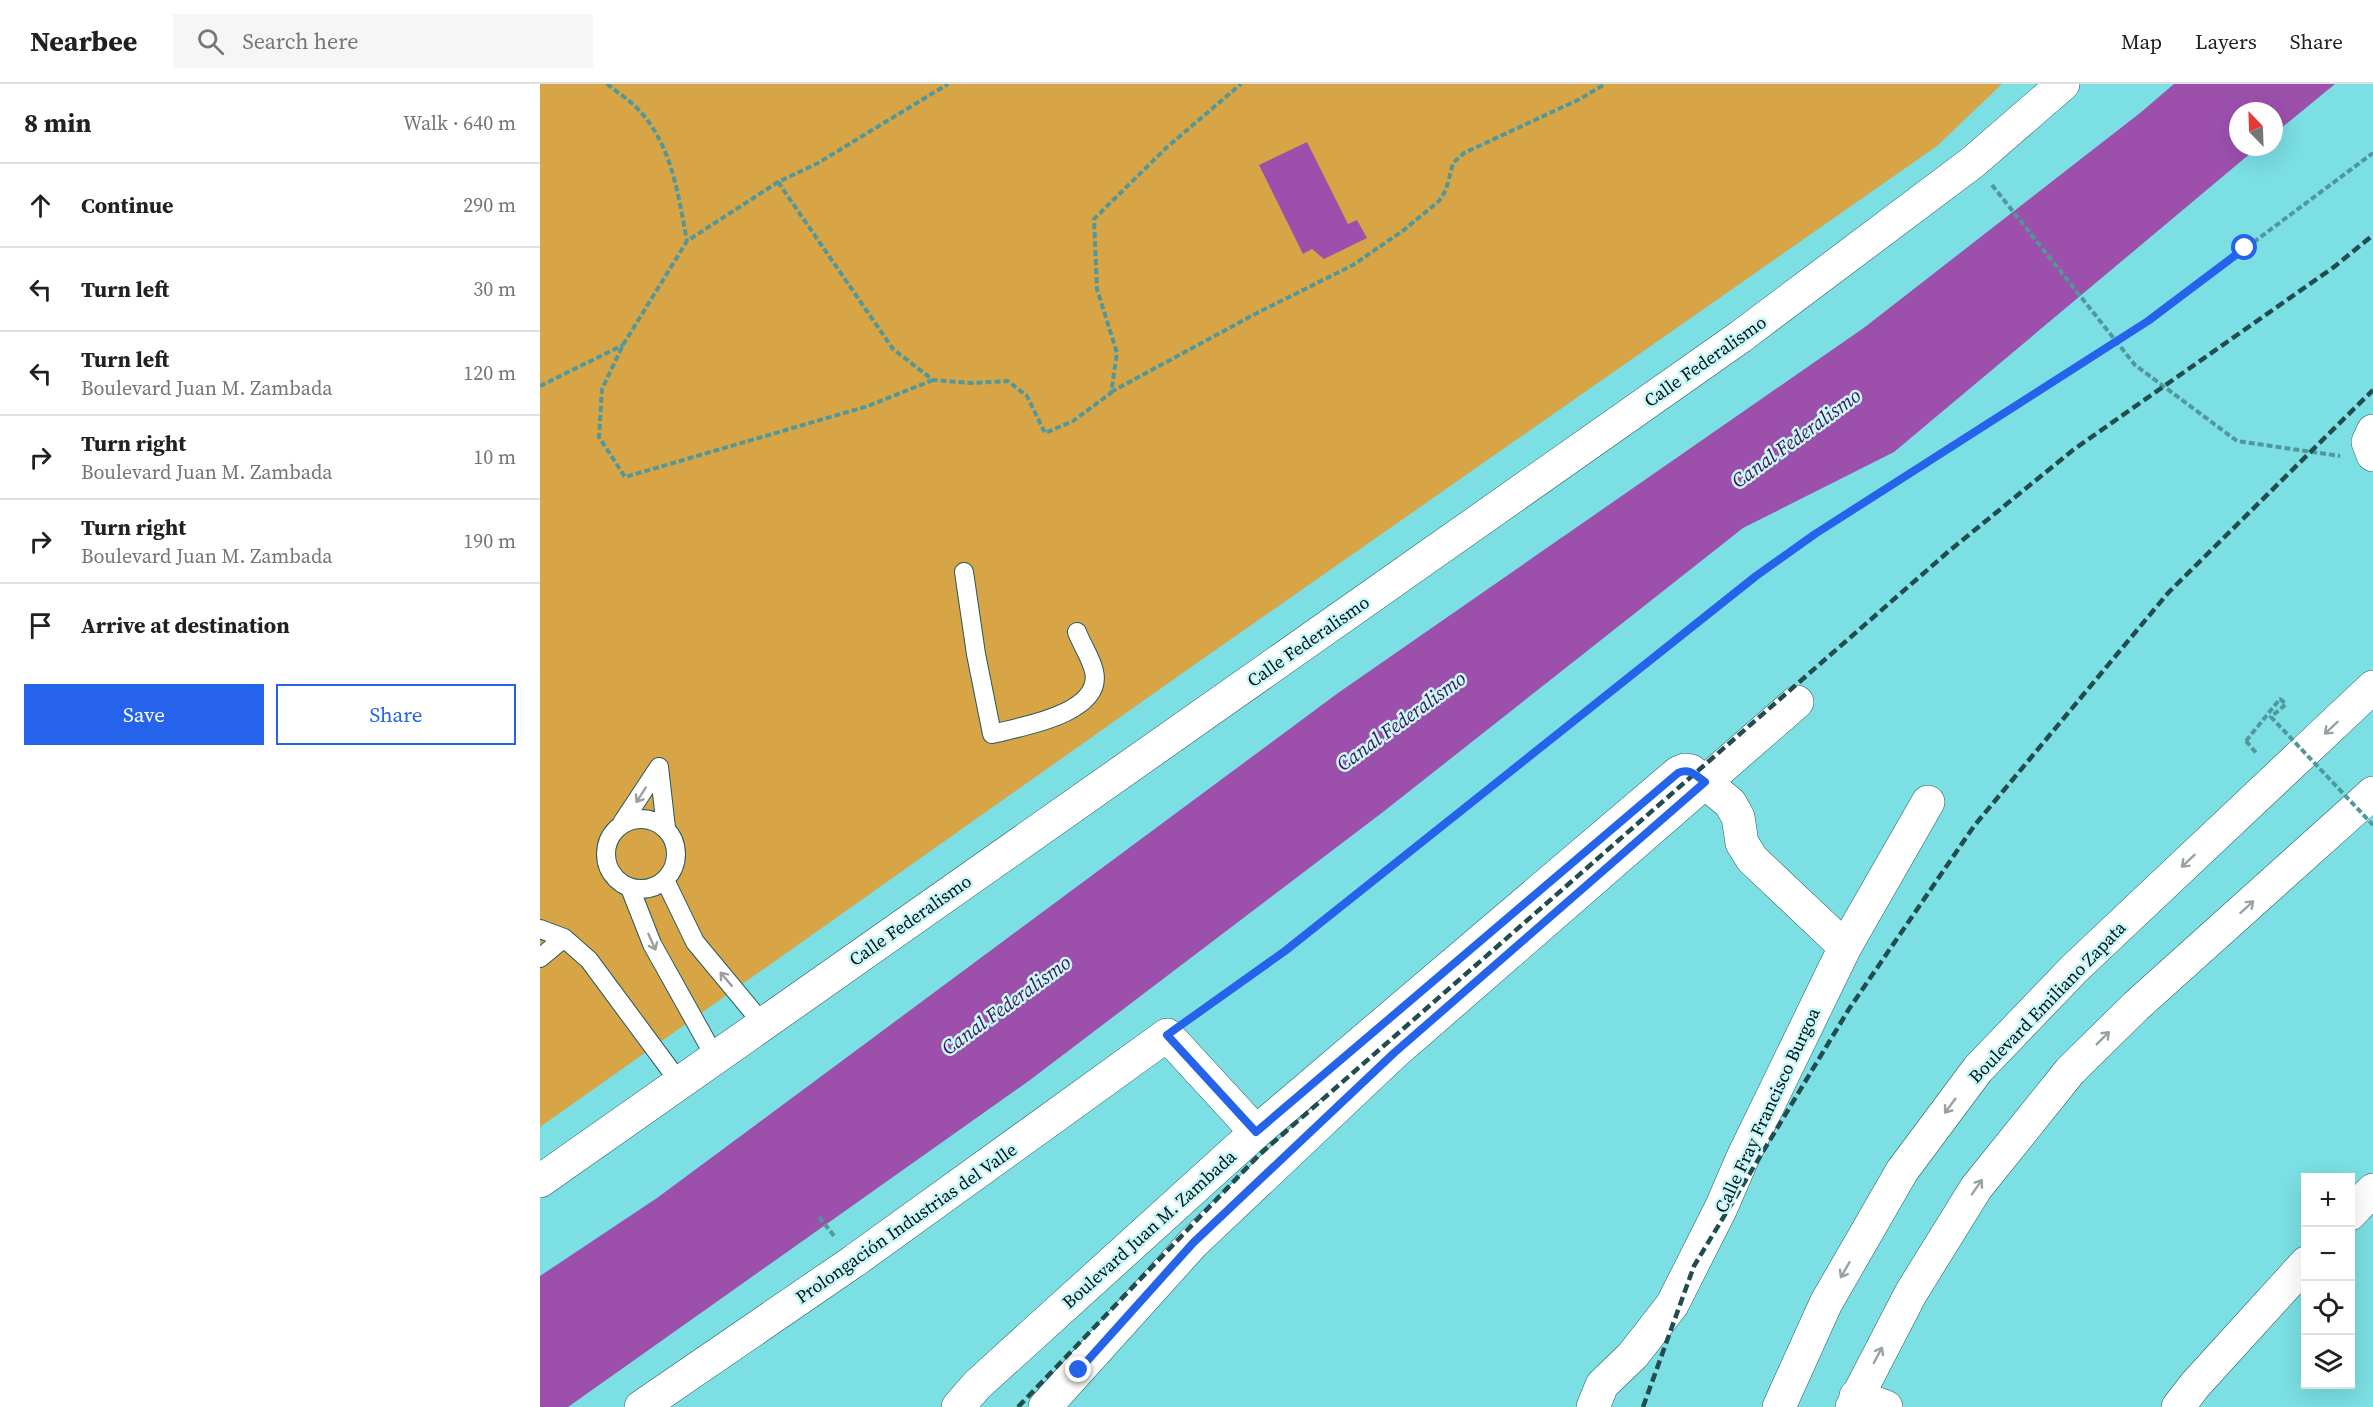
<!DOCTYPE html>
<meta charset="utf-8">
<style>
:root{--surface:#fff;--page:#f6f6f6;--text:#202124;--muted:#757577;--line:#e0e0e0;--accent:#2563eb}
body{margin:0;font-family:"Source Serif 4",serif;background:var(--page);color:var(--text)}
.controls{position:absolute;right:18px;bottom:18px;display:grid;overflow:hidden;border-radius:0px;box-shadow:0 6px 24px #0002}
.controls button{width:54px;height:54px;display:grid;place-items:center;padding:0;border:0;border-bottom:2px solid var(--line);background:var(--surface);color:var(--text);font:30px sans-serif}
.compass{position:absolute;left:1689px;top:18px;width:54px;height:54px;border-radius:50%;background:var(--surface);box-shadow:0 6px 24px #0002;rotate:337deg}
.stop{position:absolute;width:18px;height:18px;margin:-14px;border:4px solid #2563eb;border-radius:50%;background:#fff}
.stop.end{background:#2563eb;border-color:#fff;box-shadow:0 2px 6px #0008}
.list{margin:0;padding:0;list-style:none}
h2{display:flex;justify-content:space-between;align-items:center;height:78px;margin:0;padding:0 24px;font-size:26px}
h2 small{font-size:20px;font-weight:400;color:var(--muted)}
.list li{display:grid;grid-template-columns:39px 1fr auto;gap:18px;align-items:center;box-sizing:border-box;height:84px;padding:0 24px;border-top:2px solid var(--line)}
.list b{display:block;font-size:22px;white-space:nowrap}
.list p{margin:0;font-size:20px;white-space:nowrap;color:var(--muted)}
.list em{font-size:20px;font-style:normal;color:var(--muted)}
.actions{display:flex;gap:12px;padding:18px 24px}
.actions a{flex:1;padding:14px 0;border:2px solid var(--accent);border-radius:0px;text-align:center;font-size:21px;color:var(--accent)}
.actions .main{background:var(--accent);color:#fff}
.icon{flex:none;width:33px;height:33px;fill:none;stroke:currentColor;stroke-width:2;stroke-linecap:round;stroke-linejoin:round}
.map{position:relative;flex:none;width:1833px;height:1323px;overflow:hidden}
header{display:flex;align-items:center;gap:36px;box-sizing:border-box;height:84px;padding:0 30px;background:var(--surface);border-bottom:2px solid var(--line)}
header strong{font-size:28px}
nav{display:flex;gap:33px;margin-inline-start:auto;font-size:21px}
.search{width:420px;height:54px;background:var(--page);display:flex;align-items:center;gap:15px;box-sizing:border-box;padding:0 21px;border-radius:0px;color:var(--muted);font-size:22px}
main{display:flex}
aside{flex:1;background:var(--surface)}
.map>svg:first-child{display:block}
</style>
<header>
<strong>Nearbee</strong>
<div class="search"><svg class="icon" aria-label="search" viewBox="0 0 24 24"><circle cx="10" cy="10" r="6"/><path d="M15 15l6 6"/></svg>Search here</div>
<nav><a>Map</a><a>Layers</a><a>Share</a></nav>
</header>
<main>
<aside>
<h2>8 min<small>Walk · 640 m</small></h2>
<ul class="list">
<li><svg class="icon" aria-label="ahead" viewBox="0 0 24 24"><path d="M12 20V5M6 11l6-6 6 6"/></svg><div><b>Continue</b></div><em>290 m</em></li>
<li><svg class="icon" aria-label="left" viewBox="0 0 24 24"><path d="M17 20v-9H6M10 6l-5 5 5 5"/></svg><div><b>Turn left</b></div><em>30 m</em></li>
<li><svg class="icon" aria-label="left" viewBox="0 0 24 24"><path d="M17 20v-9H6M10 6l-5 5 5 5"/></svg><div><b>Turn left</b><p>Boulevard Juan M. Zambada</p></div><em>120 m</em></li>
<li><svg class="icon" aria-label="right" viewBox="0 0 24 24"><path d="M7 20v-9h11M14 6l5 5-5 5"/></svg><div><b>Turn right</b><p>Boulevard Juan M. Zambada</p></div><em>10 m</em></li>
<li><svg class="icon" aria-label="right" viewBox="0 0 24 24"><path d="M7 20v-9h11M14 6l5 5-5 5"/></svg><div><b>Turn right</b><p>Boulevard Juan M. Zambada</p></div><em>190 m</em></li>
<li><svg class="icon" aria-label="arrive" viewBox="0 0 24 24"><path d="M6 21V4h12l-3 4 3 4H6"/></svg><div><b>Arrive at destination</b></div></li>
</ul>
<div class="actions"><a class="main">Save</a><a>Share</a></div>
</aside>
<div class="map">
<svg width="1833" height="1323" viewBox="0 0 1833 1323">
<rect width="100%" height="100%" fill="#7bdfe4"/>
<path fill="#d7a546" d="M 0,0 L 1462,0 L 1397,62 L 654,581 L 0,1043 Z"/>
<path fill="#9c50ac" d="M 1634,0 L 1795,0 L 1734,50 L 1734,27 L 1698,27 L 1698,63 L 1718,63 L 1354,368 L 1203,444 L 843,728 L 490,996 L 28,1323 L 0,1323 L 0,1192 L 117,1114 L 798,609 L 1325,243 L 1600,29 Z
M 767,58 L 808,140 L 817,136 L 827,154 L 784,175 L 772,165 L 763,170 L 719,81 Z"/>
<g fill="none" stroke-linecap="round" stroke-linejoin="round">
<defs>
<path id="service" d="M 424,488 L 436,570 L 452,650 C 479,643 564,630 554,587 C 551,574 542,561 537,548
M 119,683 L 126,744
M66 770a35 35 0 1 1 70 0a35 35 0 1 1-70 0Z
M 82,739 L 119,683
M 125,796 L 155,858 L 223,940
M 90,804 L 112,860 L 175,973
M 0,845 L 24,854 L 49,876 L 140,999
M 0,874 L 24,854"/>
<path id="minor" d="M 1833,347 L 1828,358 L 1833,371
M 1810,1130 L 1833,1106
M 1316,1312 L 1346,1323
M 101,1323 L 314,1177 L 627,951 L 716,1048
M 418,1323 L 437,1301 L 716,1048 L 1138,689 L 1145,686 L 1151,687 L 1190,719 L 1198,733 L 1202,759 L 1212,775 L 1305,863
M 505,1323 L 653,1159 L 854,969 L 1257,618
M 1053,1323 L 1062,1301 L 1093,1271 L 1132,1221 L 1181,1124 L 1203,1073 L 1305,863 L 1388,718
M 1638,1323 L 1655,1301 L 1766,1179"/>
<path id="secondary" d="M 0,1097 L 1200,253 L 1433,78 L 1523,0"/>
<path id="primary" d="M 1239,1323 L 1286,1219 L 1362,1087 L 1438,985 L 1534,885 L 1833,603
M 1312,1323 L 1371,1209 L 1436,1104 L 1530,987 L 1596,922 L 1833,709"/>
</defs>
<use href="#service" stroke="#255a5d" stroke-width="20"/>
<use href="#minor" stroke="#255a5d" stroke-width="34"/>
<use href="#secondary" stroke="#255a5d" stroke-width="34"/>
<use href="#primary" stroke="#255a5d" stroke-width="34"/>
<path stroke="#50989b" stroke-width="4" stroke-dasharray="6 3" stroke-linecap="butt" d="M 67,0 C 77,8 88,15 97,24 C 132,60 138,110 147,157
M 238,98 L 353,265 L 393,296 L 431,299 L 468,297 L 487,312 L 505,349 L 533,337 L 571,309 L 577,269 L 557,205 L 554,135 L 626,64 L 701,0
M 1452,101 L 1595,281 L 1697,357 L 1800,372
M 393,296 L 328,322 L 85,393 L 59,353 L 62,305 L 83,261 L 147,157 L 238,98 L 278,79 L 408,0
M 0,302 L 83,261
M 571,308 L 717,229 L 813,181 L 864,146 L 899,117 L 906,106 L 913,79 L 924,69 L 1040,15 L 1065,0
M 1706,657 L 1717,670
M 653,932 L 745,867 L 1216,492 L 1275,450 L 1608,237 L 1833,69
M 279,1133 L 295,1153"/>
<use href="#service" stroke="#fff" stroke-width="18"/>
<use href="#minor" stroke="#fff" stroke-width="33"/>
<use href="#secondary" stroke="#fff" stroke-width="33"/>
<use href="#primary" stroke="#fff" stroke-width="33"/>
<path stroke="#224c4e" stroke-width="4.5" stroke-dasharray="9 4.5" stroke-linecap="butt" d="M 478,1323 L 719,1071 L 1409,467 L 1533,366 L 1794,183 L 1833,151
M 1103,1323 L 1154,1182 L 1309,925 L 1434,742 L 1628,509 L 1833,306"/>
<path stroke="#50989b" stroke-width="4" stroke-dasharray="6 3" stroke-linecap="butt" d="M 1706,657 L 1740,615 L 1746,620 L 1731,633 L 1833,741"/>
</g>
<defs><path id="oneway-shaft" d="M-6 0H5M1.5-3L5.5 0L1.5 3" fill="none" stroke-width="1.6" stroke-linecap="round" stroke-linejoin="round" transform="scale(1.5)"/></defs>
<g stroke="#99a1a2">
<use href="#oneway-shaft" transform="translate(1791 644) rotate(137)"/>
<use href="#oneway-shaft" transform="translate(101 711) rotate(123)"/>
<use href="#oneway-shaft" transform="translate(1648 777) rotate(137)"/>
<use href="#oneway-shaft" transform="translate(1707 823) rotate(-42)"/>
<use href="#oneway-shaft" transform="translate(112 858) rotate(66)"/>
<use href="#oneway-shaft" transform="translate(186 895) rotate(-130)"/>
<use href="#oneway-shaft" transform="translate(1563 954) rotate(-45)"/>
<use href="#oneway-shaft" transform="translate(1410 1022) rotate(127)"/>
<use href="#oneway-shaft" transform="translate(1437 1103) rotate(-55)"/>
<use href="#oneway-shaft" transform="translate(1305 1186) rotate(120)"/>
<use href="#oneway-shaft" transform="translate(1338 1271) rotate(-62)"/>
</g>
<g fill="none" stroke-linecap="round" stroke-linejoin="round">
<path stroke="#2563eb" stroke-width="8" d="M 539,1286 L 653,1159 L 854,969 L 1165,698 C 1155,691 1150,684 1138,689 L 716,1048 L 627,951 L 745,867 L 1216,492 L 1275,450 L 1608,237 L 1705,164"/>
</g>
<g text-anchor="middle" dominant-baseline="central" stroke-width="5" stroke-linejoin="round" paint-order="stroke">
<g font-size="18" fill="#011516" stroke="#c9f7f9">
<text transform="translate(1165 277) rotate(-35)">Calle Federalismo</text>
<text transform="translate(768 557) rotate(-35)">Calle Federalismo</text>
<text transform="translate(370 836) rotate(-35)">Calle Federalismo</text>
<text transform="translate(1507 918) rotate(-46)">Boulevard Emiliano Zapata</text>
<text transform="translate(1227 1026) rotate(-65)">Calle Fray Francisco Burgoa</text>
<text transform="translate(366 1139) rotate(-35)">Prolongación Industrias del Valle</text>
<text transform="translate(609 1145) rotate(-42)">Boulevard Juan M. Zambada</text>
</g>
<g font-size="20" font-style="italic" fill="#44124f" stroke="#c9f7f9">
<text transform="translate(1256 354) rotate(-36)">Canal Federalismo</text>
<text transform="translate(861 637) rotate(-36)">Canal Federalismo</text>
<text transform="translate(466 921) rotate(-36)">Canal Federalismo</text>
</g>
</g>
</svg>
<div class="controls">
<button>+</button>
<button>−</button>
<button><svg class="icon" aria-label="locate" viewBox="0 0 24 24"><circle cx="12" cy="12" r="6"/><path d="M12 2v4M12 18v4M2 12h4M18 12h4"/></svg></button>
<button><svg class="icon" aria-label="layers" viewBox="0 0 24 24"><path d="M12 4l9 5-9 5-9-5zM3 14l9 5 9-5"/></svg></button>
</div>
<svg class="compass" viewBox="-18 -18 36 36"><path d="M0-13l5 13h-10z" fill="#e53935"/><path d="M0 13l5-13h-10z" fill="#757577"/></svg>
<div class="stop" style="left:1705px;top:164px"></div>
<div class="stop end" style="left:539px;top:1286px"></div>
</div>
</main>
